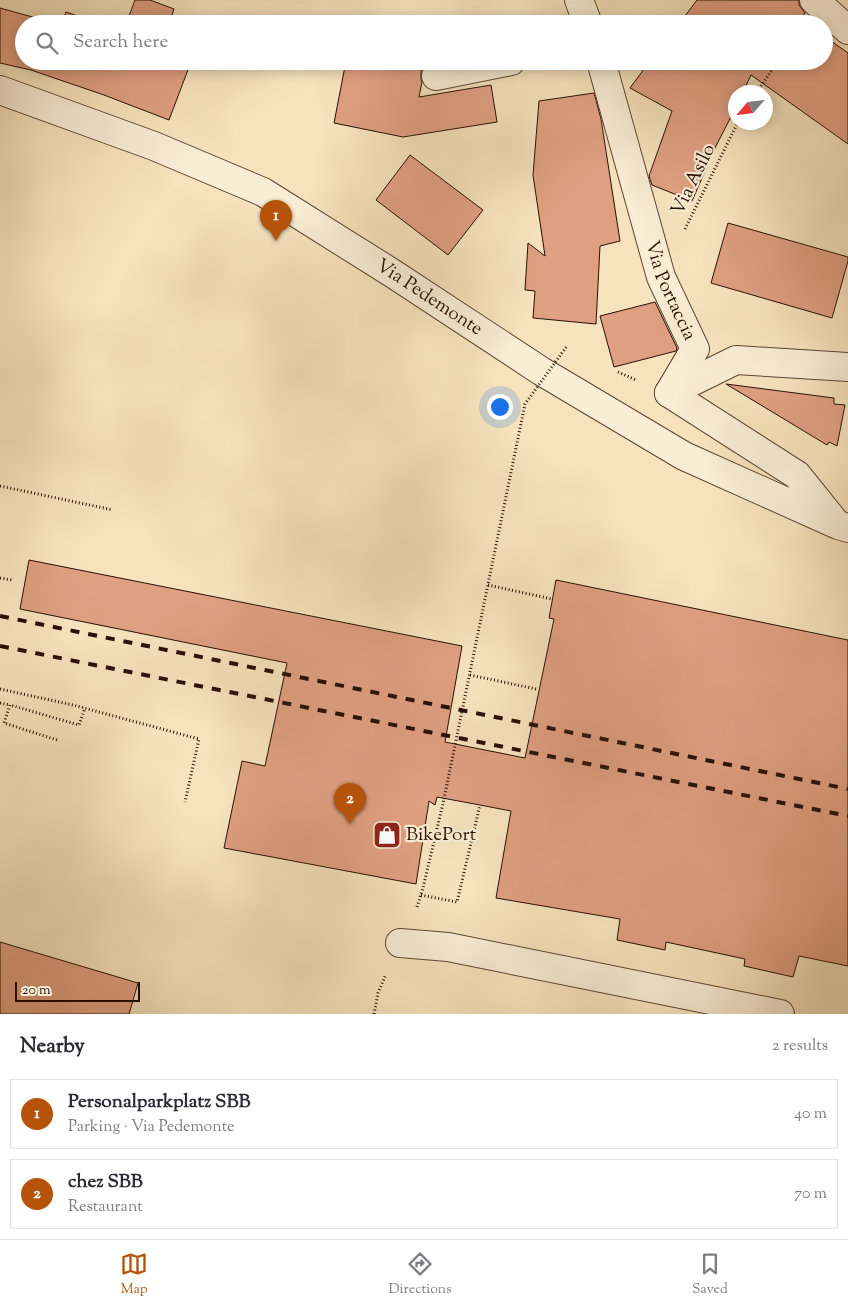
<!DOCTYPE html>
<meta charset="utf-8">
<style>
:root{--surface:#fff;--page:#f7f7f7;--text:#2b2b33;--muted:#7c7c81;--line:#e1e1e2;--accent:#b45309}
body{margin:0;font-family:"Sorts Mill Goudy",serif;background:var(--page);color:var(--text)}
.compass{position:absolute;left:728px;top:85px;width:45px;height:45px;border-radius:50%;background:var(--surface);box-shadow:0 2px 12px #0003;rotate:242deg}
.scale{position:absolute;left:15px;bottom:12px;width:125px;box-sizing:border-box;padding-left:5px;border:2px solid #291003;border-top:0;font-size:14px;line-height:18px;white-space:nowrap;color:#291003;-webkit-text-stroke:4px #f9edd5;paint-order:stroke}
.you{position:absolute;left:499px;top:406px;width:18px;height:18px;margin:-12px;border:4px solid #fff;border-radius:50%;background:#1a73e8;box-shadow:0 0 0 8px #1a73e833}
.badge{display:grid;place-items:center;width:32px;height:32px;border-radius:50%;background:var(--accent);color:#fff;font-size:16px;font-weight:700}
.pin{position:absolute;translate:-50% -41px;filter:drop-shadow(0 1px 2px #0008)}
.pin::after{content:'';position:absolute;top:26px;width:18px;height:15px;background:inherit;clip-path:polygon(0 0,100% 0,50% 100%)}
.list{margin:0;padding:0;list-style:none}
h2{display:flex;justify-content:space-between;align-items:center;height:65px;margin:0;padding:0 20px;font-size:21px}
h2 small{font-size:16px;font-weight:400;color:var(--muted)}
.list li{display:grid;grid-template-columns:32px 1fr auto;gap:15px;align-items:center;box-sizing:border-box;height:70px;margin:0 10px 10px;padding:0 10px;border:1px solid var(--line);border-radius:0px}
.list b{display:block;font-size:19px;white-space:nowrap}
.list p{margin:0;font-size:16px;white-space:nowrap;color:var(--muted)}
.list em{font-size:16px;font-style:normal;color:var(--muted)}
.icon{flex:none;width:28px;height:28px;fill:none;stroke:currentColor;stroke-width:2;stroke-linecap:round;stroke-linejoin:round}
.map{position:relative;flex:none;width:848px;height:1014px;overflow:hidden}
.search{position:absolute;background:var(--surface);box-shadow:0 2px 12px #0003;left:15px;right:15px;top:15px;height:55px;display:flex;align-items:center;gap:12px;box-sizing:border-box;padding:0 18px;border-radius:28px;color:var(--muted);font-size:19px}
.sheet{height:225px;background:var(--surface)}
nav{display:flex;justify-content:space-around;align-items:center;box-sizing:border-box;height:70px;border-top:1px solid var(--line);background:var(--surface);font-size:14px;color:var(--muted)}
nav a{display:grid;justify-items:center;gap:2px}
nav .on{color:var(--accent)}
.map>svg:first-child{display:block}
</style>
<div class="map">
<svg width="848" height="1014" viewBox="0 0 848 1014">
<rect width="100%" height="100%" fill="#f6e3be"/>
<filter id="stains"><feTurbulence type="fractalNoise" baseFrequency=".004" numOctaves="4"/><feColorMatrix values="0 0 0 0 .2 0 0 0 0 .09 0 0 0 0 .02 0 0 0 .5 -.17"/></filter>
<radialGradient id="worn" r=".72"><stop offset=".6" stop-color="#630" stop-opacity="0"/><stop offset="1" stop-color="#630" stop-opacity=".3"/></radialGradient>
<path fill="#df9f82" stroke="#291003" d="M 135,0 L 150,0 L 174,9 L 169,24 L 126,24 Z
M 697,0 L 799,0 L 799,5 L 805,13 L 800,20 L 806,24 L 679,24 Z
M 0,8 L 47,21 L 48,18 L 62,22 L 66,12 L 100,24 L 24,24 L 24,61 L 175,61 L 189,67 L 169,120 L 104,95 L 31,70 L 0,63 Z
M 824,36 L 848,53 L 848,144 L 751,75 L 743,92 L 736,92 L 736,107 L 716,146 L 692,201 L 652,185 L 649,176 L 672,111 L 630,88 L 650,61 L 824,61 Z
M 346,61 L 427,61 L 421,71 L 421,79 L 422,82 L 419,97 L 491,85 L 497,122 L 403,137 L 334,123 Z
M 594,93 L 601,119 L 620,241 L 600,246 L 596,324 L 533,318 L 535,291 L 525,290 L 528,243 L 545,256 L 533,175 L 539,101 Z
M 410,155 L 483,210 L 448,255 L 376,200 Z
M 728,223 L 848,257 L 848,261 L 832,318 L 711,283 Z
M 655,302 L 677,348 L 676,351 L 614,367 L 600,316 Z
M 726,384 L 834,398 L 834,404 L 845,405 L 837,446 L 829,442 L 827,445 Z
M 29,560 L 462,646 L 445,742 L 525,758 L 554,619 L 549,618 L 556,580 L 848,640 L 848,966 L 799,956 L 793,977 L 744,966 L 745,959 L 666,942 L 665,950 L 617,940 L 620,919 L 496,898 L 511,811 L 480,805 L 437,797 L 435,805 L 429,801 L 416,884 L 224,848 L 242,761 L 265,766 L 287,663 L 20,609 Z
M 0,942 L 138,983 L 129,1014 L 0,1014 Z"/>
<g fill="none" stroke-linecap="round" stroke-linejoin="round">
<defs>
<g id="minor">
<path d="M 579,0 L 588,24"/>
<path d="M 814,0 L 848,30"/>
<path id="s1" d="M 601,61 L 661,277 L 695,349 L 669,393"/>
<path d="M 436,76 L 511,61"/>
<path id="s2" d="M 0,90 L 154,146 L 263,192 L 392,273 L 541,371 L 684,456 L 838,525 L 848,528"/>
<path d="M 669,393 L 797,475 L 834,521"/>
<path d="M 669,393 L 736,360 L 848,367"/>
<path d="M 400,943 L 448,947 L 780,1014"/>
</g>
</defs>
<use href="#minor" stroke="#5c4532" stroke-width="30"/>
<path stroke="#291003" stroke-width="3" stroke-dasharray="1 2.5" stroke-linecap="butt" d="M 757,92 L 778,61
M 685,229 L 738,122
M 618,372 L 636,380
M 0,486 L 113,510
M 0,578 L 12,580
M 488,585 L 552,599
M 470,675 L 536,689
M 0,689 L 73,705 L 199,739 L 185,802
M 0,703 L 10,705
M 57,740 L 4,723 L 10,705 L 79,725 L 85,708
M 421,895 L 457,902 L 480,805
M 417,907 L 423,888 L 444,799
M 374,1014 L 378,993 L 386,974"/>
<use href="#minor" stroke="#f9edd5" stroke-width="28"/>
<path stroke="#291003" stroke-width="4" stroke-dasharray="9 9" stroke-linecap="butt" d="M 0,616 L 848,789
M 0,646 L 848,816"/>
<path stroke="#291003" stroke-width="3" stroke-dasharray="1 2.5" stroke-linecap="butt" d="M 444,799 L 525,404 L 567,346"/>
</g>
<defs>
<symbol id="shop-square" viewBox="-11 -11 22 22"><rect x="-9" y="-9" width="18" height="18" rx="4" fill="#8f2418" stroke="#f9edd5"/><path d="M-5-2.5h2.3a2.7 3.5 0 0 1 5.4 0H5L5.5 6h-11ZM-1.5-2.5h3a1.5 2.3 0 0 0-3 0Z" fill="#fff"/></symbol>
</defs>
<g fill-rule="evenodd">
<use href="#shop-square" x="371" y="819" width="32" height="32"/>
</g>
<g text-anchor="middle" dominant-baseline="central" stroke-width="4.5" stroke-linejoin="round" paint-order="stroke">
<g font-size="19" fill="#291003" stroke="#f9edd5">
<text transform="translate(694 180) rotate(-64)">Via Asilo</text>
<text stroke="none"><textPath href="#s1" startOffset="240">Via Portaccia</textPath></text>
<text stroke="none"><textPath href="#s2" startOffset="479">Via Pedemonte</textPath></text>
</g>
<g font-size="19" fill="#291003" stroke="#f9edd5" text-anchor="start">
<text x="406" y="835">BikePort</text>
</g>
</g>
<rect width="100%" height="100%" filter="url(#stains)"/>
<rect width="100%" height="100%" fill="url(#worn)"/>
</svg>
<svg class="compass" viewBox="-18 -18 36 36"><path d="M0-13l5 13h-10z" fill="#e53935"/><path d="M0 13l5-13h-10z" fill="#7c7c81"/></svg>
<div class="scale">20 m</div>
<div class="you"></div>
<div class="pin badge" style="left:276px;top:241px">1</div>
<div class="pin badge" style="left:350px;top:824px">2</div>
<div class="search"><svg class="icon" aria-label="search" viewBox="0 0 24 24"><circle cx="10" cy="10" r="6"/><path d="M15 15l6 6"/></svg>Search here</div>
</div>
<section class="sheet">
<h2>Nearby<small>2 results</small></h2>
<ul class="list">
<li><span class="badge">1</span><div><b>Personalparkplatz SBB</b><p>Parking · Via Pedemonte</p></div><em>40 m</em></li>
<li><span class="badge">2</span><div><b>chez SBB</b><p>Restaurant</p></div><em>70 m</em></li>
</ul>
</section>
<nav>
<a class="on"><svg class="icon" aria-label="map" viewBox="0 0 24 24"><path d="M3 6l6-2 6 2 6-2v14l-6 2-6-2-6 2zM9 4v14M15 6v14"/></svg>Map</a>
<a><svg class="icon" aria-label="directions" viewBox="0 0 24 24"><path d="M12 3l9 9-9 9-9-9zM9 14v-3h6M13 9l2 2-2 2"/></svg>Directions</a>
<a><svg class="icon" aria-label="saved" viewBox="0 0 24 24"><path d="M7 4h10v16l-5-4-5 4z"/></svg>Saved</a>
</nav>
